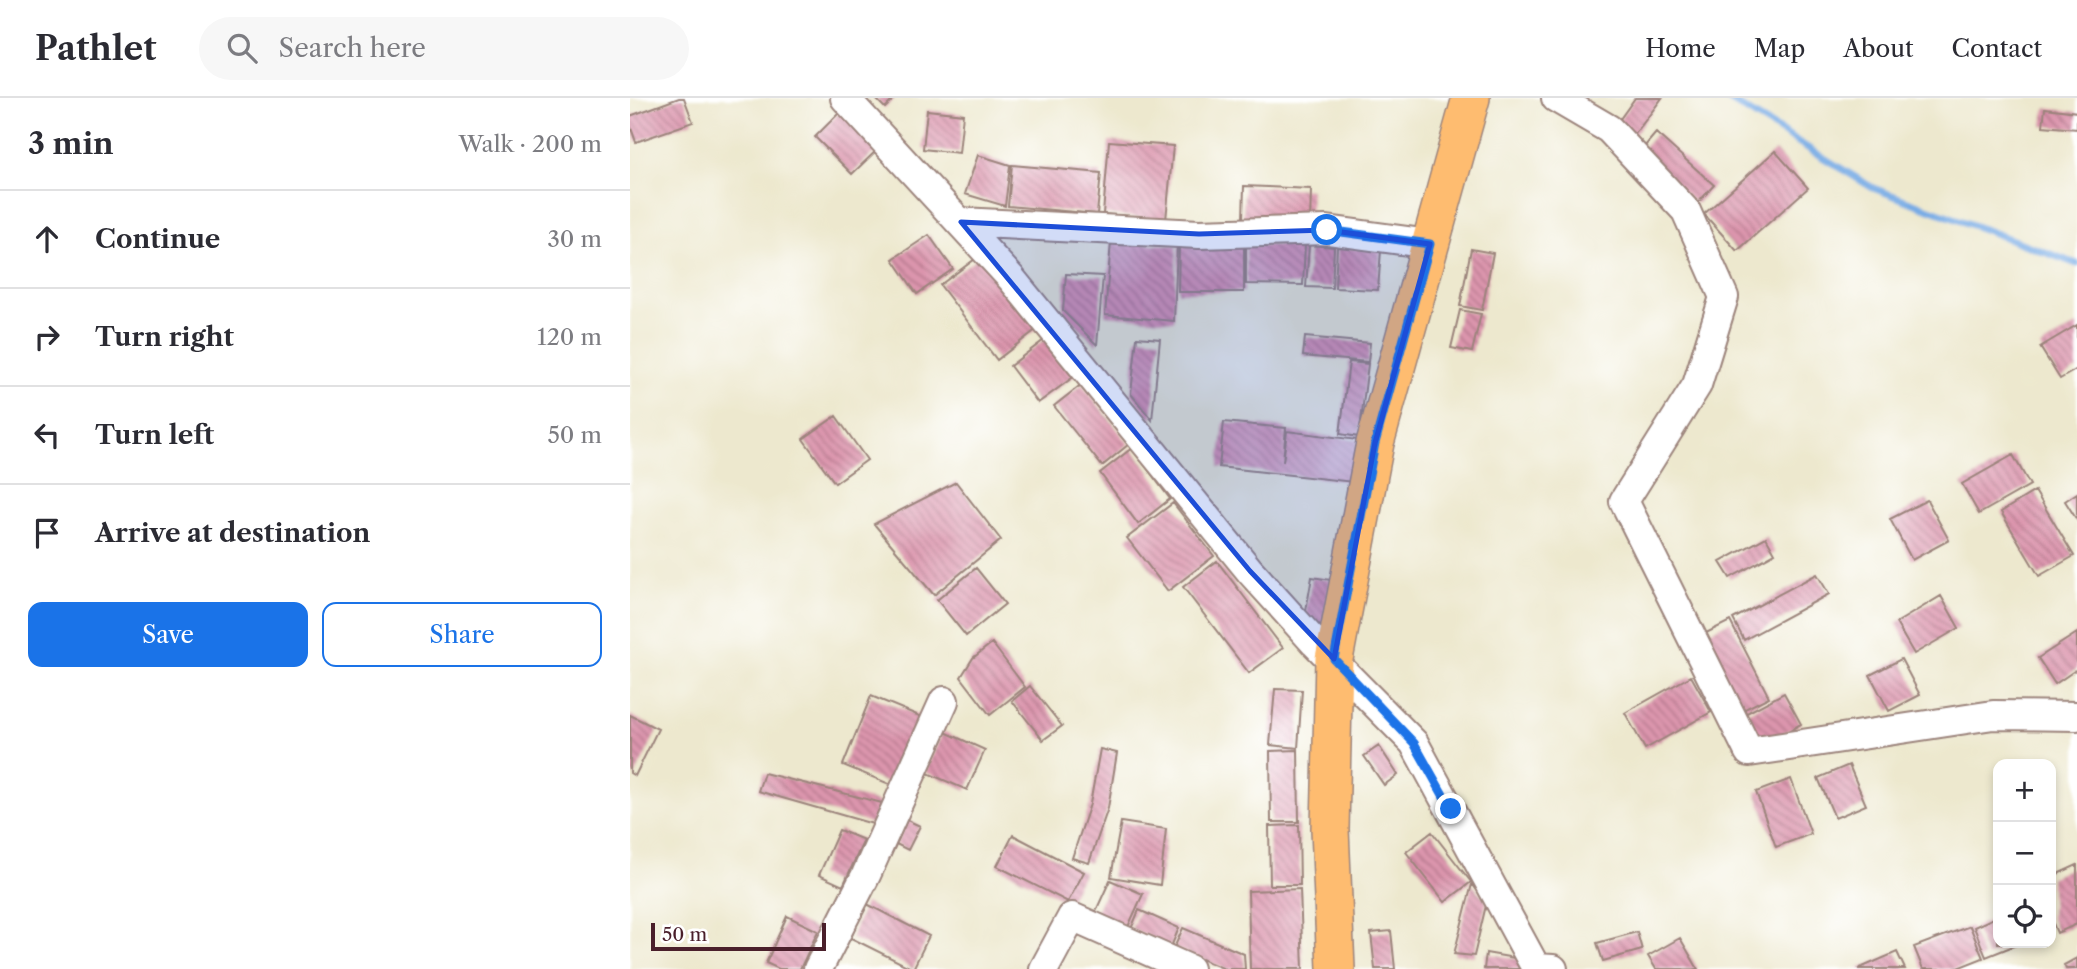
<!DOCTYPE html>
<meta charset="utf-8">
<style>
:root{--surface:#fff;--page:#f7f7f7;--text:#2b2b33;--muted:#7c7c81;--line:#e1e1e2;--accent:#1a73e8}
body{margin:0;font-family:"Libre Caslon Text",serif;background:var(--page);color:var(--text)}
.controls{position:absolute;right:21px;bottom:21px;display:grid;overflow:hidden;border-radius:14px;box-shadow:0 4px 10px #0003}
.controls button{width:63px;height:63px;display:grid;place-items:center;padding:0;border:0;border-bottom:2px solid var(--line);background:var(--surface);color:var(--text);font:35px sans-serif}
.scale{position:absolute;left:21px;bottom:18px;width:175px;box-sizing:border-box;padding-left:7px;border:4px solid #4a1f2b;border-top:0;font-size:19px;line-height:24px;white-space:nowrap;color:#4a1f2b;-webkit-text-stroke:5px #fff;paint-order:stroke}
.stop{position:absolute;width:21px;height:21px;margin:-16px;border:5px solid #1a73e8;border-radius:50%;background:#fff}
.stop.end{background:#1a73e8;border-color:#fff;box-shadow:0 2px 7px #0008}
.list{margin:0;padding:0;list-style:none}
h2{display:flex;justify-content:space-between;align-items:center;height:91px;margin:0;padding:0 28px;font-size:30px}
h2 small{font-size:23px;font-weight:400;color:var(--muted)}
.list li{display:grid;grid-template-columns:46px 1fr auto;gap:21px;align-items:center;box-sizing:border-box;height:98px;padding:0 28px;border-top:2px solid var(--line)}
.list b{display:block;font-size:26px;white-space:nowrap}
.list em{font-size:23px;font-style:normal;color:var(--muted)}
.actions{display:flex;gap:14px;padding:21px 28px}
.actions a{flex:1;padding:16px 0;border:2px solid var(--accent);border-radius:14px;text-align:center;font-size:24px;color:var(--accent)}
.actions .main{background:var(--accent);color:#fff}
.icon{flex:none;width:38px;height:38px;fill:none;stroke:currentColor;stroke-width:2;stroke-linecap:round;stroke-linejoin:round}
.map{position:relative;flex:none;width:1447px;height:871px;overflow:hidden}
header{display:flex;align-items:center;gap:42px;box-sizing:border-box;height:98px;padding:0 35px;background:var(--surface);border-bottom:2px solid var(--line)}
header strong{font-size:33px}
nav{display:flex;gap:38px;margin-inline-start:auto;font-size:24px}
.search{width:490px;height:63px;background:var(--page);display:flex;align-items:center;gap:18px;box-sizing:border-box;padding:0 24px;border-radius:38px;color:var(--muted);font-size:26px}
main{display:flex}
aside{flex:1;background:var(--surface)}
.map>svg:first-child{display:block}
</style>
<header>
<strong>Pathlet</strong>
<div class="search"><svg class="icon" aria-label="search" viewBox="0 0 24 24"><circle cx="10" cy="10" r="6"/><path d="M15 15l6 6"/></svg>Search here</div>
<nav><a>Home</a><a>Map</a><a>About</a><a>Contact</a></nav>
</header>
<main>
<aside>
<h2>3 min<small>Walk · 200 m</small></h2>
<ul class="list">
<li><svg class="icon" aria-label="ahead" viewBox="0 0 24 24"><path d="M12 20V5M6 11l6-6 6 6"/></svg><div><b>Continue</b></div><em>30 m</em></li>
<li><svg class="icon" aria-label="right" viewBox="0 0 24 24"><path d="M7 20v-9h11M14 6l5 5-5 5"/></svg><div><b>Turn right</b></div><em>120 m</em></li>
<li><svg class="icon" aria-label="left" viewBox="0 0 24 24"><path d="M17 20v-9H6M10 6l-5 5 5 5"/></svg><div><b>Turn left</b></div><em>50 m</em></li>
<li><svg class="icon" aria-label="arrive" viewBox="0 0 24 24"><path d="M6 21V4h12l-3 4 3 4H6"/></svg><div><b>Arrive at destination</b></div></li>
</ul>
<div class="actions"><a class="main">Save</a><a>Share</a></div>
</aside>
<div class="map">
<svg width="1447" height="871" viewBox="0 0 1447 871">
<defs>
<pattern id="building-back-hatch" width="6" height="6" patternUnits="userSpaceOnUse" patternTransform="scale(1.75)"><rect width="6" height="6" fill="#dc95ad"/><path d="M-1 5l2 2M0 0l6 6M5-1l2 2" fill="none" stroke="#b4798d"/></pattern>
</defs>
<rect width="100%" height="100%" fill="#fff"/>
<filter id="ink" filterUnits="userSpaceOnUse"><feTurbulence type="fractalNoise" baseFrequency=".0143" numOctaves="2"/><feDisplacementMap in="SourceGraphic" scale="14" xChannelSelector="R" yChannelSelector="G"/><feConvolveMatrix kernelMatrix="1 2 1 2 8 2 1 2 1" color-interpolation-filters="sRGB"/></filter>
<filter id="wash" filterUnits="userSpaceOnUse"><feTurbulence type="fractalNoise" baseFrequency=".00686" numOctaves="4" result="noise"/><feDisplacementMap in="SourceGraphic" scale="28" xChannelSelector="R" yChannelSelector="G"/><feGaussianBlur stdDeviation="1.57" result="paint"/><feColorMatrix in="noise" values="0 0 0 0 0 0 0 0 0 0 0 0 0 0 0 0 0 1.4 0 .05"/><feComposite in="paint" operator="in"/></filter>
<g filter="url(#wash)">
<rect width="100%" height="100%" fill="#ede8ce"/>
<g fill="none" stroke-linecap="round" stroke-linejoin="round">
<path stroke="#78ace5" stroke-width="7" d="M 1096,0 L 1243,90 L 1447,166"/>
</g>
<g id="blocks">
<path fill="url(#building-back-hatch)" d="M 49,0 L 54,0 L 63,24 L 6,44 L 0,27 L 0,18 Z
M 245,0 L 265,0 L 255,10 Z
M 1005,0 L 1032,0 L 1002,40 L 985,28 Z
M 214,10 L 251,48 L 222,76 L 185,39 Z
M 1415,10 L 1447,14 L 1447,31 L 1413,28 Z
M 297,12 L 333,16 L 329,55 L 293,51 Z
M 1026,35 L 1084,87 L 1067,106 L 1009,55 Z
M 479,43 L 543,48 L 536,122 L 473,116 Z
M 1145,53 L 1178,90 L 1107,153 L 1074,116 Z
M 348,57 L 380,67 L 375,108 L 335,96 Z
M 382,67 L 471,75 L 467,116 L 378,108 Z
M 614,88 L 681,91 L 680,125 L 613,121 Z
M 299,137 L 323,171 L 287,196 L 263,161 Z
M 481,144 L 547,147 L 544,223 L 475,217 Z
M 549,147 L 614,147 L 614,194 L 548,194 Z
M 616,147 L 675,147 L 673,187 L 616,186 Z
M 679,147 L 704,149 L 702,190 L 676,189 Z
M 707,149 L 751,152 L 748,192 L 705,190 Z
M 841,151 L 863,155 L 852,212 L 830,208 Z
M 352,156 L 408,230 L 367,262 L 310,187 Z
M 436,176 L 473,178 L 467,247 L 433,213 Z
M 830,212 L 851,216 L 842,254 L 821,250 Z
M 1447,227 L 1447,271 L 1430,281 L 1410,249 Z
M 418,239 L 446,277 L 408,305 L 380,268 Z
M 507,239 L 530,241 L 522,322 L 501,296 Z
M 675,239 L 740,245 L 738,264 L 673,258 Z
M 719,264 L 738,266 L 729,339 L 710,336 Z
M 452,286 L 499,346 L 472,368 L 424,308 Z
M 206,318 L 237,362 L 205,385 L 173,341 Z
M 594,324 L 656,330 L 653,364 L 657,333 L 728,342 L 723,384 L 589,369 Z
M 502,350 L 540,401 L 508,426 L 470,375 Z
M 1383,357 L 1400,387 L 1349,416 L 1332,386 Z
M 326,384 L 371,442 L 304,497 L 244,426 Z
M 1405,393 L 1444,458 L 1409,478 L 1371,414 Z
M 1447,395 L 1447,422 L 1435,403 Z
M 1297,402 L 1319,442 L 1282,462 L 1260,421 Z
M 543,405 L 584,458 L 538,493 L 497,440 Z
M 1136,439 L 1145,455 L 1100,480 L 1090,464 Z
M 587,463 L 653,550 L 619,575 L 553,489 Z
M 346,470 L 375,506 L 336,538 L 307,502 Z
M 1187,476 L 1199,496 L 1114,542 L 1103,521 Z
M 682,479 L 701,482 L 693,527 L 674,524 Z
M 1311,498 L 1329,530 L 1284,556 L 1266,525 Z
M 1100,523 L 1139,599 L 1109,614 L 1070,538 Z
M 1447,535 L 1447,571 L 1425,586 L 1408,560 Z
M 362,545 L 395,589 L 360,617 L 331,579 L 343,560 Z
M 1271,561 L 1290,597 L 1259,613 L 1240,577 Z
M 1061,578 L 1081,614 L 1015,651 L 995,615 Z
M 400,588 L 432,628 L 413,642 L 382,603 Z
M 645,591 L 672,592 L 668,650 L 640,647 Z
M 1154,595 L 1171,626 L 1128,649 L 1111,618 Z
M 241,598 L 292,619 L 264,688 L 213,667 Z
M 0,617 L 28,631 L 5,678 L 0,675 Z
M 313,633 L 355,652 L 337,692 L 295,674 Z
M 749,648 L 768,677 L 754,687 L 734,658 Z
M 470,651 L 487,655 L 478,710 L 459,765 L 442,760 L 460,706 Z
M 668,652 L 669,724 L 641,724 L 640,653 Z
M 1219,667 L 1236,707 L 1205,720 L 1188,680 Z
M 134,675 L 252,705 L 243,726 L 128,693 Z
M 1161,681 L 1181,736 L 1146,749 L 1126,694 Z
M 277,722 L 290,728 L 278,752 L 266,746 Z
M 491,724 L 536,731 L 530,787 L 481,779 Z
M 669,727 L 670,787 L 640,787 L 639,728 Z
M 209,732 L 234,742 L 213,788 L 189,777 Z
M 802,734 L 841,784 L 815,804 L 776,754 Z
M 383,737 L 454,774 L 438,804 L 367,768 Z
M 1447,767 L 1447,826 L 1427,835 L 1421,821 L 1421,779 Z
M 480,782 L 513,796 L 498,829 L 465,815 Z
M 842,786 L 857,803 L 844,858 L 824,856 Z
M 670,791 L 673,871 L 620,871 L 618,793 Z
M 235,805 L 299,838 L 283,871 L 221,840 Z
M 509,812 L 549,830 L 541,849 L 501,831 Z
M 157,818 L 188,833 L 170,871 L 149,871 L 136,865 Z
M 1368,818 L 1368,845 L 1391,845 L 1356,859 L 1344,829 Z
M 1340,828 L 1353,860 L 1325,871 L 1293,871 L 1284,849 Z
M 553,830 L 614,856 L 615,871 L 595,871 L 544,850 Z
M 761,833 L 765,871 L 745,871 L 741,835 Z
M 1007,834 L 1012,852 L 973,863 L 967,845 Z
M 1050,840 L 1068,871 L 1026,871 L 1018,858 Z
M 1267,854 L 1275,871 L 1228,871 Z
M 856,855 L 896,862 L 894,871 L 854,871 Z
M 1447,860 L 1447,871 L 1436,871 L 1434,867 Z"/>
</g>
</g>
<g filter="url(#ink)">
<use href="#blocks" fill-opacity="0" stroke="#9c847c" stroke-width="2"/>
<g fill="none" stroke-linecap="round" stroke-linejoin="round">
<defs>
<path id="minor" d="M 215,0 L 381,180 L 620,473 L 685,545 L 784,645 L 906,870 L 923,871
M 926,0 L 979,31 L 1056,113 L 1094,199 L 1067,287 L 994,403 L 1119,654 L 1363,617 L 1447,618
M 331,124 L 569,136 L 697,132 L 800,146
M 188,871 L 236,777 L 314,603
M 414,871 L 442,819 L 559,871"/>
<path id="major" d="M 706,871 L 700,731 L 704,561 L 745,345 L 841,0"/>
</defs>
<use href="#minor" stroke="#9c847c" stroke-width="32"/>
<use href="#major" stroke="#9c847c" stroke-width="40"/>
<use href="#minor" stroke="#fff" stroke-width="28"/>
<use href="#major" stroke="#febc70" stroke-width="37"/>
</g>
</g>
<g fill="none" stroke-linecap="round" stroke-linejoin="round" filter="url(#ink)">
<path stroke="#1a73e8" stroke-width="9" d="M 697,132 L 800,146 L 745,345 L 704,561 L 784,645 L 821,711"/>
</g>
<path fill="#1d4ed8" fill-opacity="0.2" stroke="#1d4ed8" stroke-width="5" stroke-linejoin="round" d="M 331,124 L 569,136 L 697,132 L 800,146 L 745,345 L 704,561 L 620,473 Z"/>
</svg>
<div class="controls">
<button>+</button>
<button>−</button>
<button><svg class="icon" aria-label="locate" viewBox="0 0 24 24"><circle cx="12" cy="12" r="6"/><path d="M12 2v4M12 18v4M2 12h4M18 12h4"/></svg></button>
</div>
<div class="scale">50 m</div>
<div class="stop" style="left:697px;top:132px"></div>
<div class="stop end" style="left:821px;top:711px"></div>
</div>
</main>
